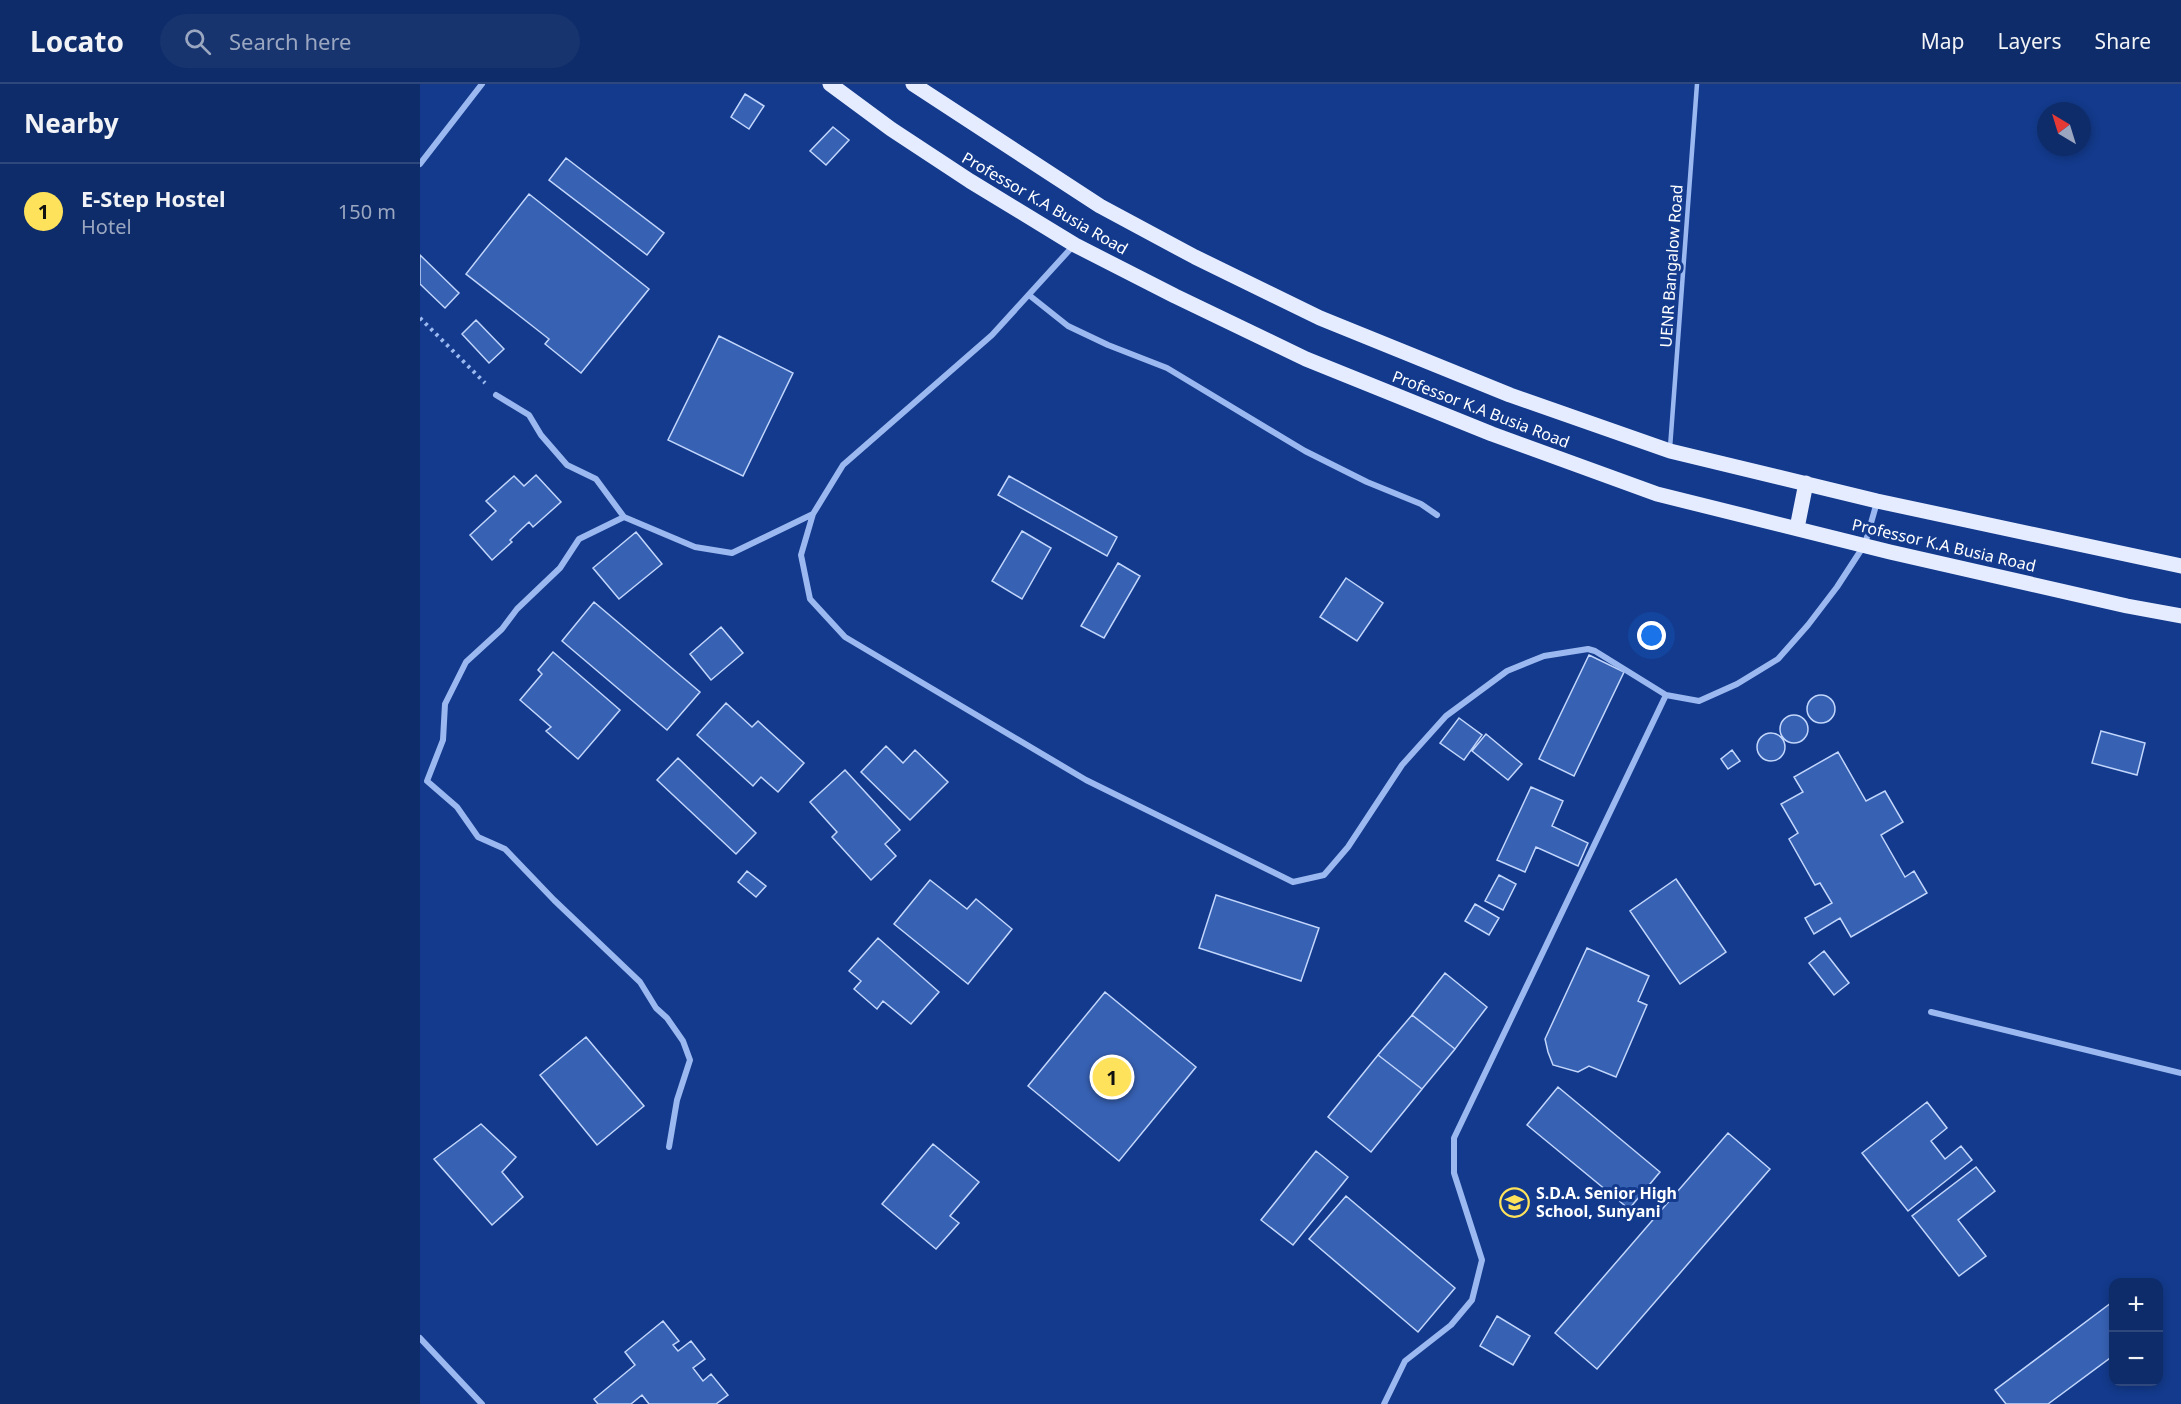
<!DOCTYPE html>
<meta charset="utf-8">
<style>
:root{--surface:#0e2c69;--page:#17346f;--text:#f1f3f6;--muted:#9ba7c0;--line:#2e487d;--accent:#ffe25b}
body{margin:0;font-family:"Noto Sans",sans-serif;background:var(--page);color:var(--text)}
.controls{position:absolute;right:18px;bottom:18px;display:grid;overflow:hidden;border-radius:12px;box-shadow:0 3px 9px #0003}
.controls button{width:54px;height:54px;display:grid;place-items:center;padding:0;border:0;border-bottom:2px solid var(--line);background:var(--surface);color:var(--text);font:30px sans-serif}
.compass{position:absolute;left:1617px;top:18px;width:54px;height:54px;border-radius:50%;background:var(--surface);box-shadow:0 3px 9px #0003;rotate:322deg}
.you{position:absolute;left:1232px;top:552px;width:21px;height:21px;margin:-15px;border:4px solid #fff;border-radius:50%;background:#1a73e8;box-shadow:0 0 0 9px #1a73e833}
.badge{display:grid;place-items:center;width:39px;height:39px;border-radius:50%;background:var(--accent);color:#111;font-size:20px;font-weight:700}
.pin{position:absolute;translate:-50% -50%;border:3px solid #fff;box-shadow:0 2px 6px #0006}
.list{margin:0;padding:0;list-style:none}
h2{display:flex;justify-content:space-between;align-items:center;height:78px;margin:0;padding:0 24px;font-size:26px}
h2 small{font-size:20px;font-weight:400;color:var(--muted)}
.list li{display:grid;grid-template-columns:39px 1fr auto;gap:18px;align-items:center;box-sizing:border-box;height:96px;padding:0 24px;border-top:2px solid var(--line)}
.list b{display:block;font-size:22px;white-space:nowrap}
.list p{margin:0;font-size:20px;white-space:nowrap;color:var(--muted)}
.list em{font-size:20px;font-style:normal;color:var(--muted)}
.icon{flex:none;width:33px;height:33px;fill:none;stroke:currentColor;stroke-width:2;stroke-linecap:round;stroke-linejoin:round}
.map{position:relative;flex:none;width:1761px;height:1320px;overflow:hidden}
header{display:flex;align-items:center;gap:36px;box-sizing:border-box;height:84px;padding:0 30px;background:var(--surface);border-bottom:2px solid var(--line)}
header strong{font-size:28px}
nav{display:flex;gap:33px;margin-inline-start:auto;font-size:21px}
.search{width:420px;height:54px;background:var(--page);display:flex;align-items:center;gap:15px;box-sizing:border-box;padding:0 21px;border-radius:33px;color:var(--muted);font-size:22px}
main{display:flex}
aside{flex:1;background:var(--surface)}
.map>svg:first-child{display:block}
</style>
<header>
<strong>Locato</strong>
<div class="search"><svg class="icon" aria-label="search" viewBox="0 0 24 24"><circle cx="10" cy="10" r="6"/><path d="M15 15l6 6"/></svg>Search here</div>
<nav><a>Map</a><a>Layers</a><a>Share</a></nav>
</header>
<main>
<aside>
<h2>Nearby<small></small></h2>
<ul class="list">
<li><span class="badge">1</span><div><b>E-Step Hostel</b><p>Hotel</p></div><em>150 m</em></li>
</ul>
</aside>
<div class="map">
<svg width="1761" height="1320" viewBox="0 0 1761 1320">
<rect width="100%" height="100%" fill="#133a8c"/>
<path fill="#3761b3" stroke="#c2d6fc" stroke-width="1.5" d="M 325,10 L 344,22 L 329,45 L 311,33 Z
M 413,43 L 429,56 L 406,81 L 390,67 Z
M 146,74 L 244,149 L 227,171 L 129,96 Z
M 109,110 L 229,205 L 161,289 L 125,260 L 129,255 L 46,190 Z
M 0,171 L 39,209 L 25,224 L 0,200 Z
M 56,236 L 84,265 L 69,279 L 42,250 Z
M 299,252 L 373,289 L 323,392 L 248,356 Z
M 116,391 L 141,418 L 113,443 L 109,438 L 90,456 L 92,458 L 72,476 L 50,451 L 76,427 L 66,417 L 94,392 L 104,402 Z
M 589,392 L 697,453 L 687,472 L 578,411 Z
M 602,447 L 631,464 L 602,515 L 572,497 Z
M 216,448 L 242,480 L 199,515 L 173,484 Z
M 698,479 L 720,492 L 684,554 L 661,542 Z
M 926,494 L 963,519 L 937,557 L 900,533 Z
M 174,518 L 280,608 L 247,646 L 142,557 Z
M 301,543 L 323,569 L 291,596 L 270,570 Z
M 133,568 L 200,626 L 158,675 L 126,647 L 131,643 L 100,616 L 122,590 L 118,586 Z
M 1169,571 L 1204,588 L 1154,692 L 1119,675 Z
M1387 625a14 14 0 1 1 28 0a14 14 0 1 1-28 0Z
M 306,619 L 332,643 L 338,637 L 384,679 L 358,708 L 341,693 L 333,702 L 277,651 Z
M1360 645a14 14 0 1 1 28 0a14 14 0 1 1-28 0Z
M 1039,634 L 1062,651 L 1044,676 L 1020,659 Z
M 1681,647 L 1725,659 L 1717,691 L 1672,679 Z
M1337 663a14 14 0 1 1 28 0a14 14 0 1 1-28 0Z
M 1066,650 L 1102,680 L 1088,696 L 1052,667 Z
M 466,662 L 483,679 L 495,666 L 528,698 L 490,736 L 441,688 Z
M 1312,666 L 1320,677 L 1308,685 L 1301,675 Z
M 1418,668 L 1446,717 L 1465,707 L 1483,738 L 1461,751 L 1485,793 L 1494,787 L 1507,809 L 1431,853 L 1420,834 L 1394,850 L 1385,834 L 1412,819 L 1400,799 L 1395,801 L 1369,755 L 1378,749 L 1361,720 L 1383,708 L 1374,693 Z
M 258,674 L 336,749 L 316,770 L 237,696 Z
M 425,686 L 480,746 L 465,760 L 476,772 L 451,796 L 412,753 L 417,748 L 390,718 Z
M 1111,703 L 1143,717 L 1132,742 L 1168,759 L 1158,782 L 1116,763 L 1105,788 L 1077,776 Z
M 327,787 L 346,802 L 336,813 L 318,798 Z
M 1079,791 L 1096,800 L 1083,826 L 1065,817 Z
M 1256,795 L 1306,868 L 1260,900 L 1210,827 Z
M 510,796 L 547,825 L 556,815 L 592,845 L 548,900 L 474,840 Z
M 796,811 L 899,844 L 881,897 L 779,864 Z
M 1055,820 L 1079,834 L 1069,851 L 1045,837 Z
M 458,854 L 519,908 L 491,940 L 463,917 L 457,925 L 434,905 L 441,897 L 429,887 Z
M 1167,864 L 1229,892 L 1218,917 L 1227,921 L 1196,993 L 1169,982 L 1158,988 L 1133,981 L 1128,968 L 1125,955 Z
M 1404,867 L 1429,899 L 1414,911 L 1389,879 Z
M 1025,889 L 1067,923 L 1035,965 L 992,931 Z
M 685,908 L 776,983 L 699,1077 L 608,1002 Z
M 992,931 L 1035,965 L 1002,1005 L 958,971 Z
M 166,953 L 224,1022 L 177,1061 L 120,991 Z
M 958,971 L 1002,1005 L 951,1068 L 908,1033 Z
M 1138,1003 L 1240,1088 L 1209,1125 L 1107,1041 Z
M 1507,1018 L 1527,1044 L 1511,1057 L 1525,1075 L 1541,1062 L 1552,1076 L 1488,1127 L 1442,1069 Z
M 61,1040 L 96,1073 L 82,1088 L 103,1113 L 72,1141 L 14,1075 Z
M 1308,1049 L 1350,1085 L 1177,1285 L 1135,1249 Z
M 513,1060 L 559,1098 L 530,1132 L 539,1139 L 516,1165 L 462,1120 Z
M 896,1067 L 928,1093 L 873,1161 L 841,1136 Z
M 1556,1083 L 1575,1107 L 1538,1136 L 1566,1172 L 1539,1192 L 1492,1132 Z
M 926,1112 L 1035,1204 L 998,1248 L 889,1155 Z
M 1691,1219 L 1694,1222 L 1694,1271 L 1628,1320 L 1586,1320 L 1575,1306 Z
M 1077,1232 L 1110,1252 L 1093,1281 L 1060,1262 Z
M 243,1237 L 259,1257 L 253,1261 L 258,1267 L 271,1257 L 285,1275 L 273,1284 L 283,1297 L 291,1290 L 308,1311 L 296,1320 L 229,1320 L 222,1311 L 211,1320 L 178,1320 L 174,1315 L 215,1281 L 205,1268 Z"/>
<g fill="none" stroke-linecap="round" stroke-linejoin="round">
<path stroke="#9bb8f0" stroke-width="4" stroke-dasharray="3 4.5" stroke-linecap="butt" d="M 0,234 L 65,299"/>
<path stroke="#9bb8f0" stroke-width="4.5" d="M 1250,364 L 1277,0"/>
<path stroke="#9bb8f0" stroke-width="6" d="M 0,80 L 62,0
M 654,161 L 572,251 L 423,381 L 393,430 L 381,471 L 390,515 L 425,553 L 666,696 L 873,798 L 904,791 L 928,763 L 982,681 L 1026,632 L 1087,587 L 1124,572 L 1168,565 L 1175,567 L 1246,611 L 1279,617 L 1317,600 L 1358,575 L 1388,541 L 1417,503 L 1445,460 L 1457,418
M 609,211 L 648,242 L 688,261 L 747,284 L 885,367 L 947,398 L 1001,420 L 1017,431
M 76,311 L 109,331 L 121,351 L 147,381 L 176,395 L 204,433 L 275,463 L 312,469 L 393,430
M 204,433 L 159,455 L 140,484 L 97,525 L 82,545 L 46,578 L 25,620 L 23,656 L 7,697 L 37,723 L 58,753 L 85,765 L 134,816 L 220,898 L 236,924 L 247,934 L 263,957 L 270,976 L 257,1016 L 249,1063
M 1511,928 L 1761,989
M 0,1254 L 62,1320
M 964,1320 L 985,1277 L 1031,1241 L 1052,1216 L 1062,1176 L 1034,1089 L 1034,1054 L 1246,611"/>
<path stroke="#e5ecff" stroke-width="15" d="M 410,0 L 471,45 L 550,97 L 655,161 L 755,212 L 886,275 L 1072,350 L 1237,410 L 1470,468 L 1707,522 L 1761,532
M 493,0 L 680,122 L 775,173 L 900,234 L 1090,311 L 1250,367 L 1457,417 L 1761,482
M 1377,444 L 1386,399"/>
</g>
<defs>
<symbol id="school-ring" viewBox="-11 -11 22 22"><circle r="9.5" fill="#133a8c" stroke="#ffe25b" stroke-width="1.5"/><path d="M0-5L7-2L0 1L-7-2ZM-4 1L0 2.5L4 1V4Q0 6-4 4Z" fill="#ffe25b"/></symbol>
</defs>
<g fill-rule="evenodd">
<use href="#school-ring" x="1078" y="1102" width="33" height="33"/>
</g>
<g text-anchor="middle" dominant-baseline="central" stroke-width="6" stroke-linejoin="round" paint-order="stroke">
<g font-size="16" fill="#fff" stroke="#133a8c">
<text transform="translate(625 119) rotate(30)">Professor K.A Busia Road</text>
<text transform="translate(1251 182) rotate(-86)">UENR Bangalow Road</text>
<text transform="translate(1061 325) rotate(21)">Professor K.A Busia Road</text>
<text transform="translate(1524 461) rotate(13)">Professor K.A Busia Road</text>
</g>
<g font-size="16" font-weight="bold" fill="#fff" stroke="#133a8c" text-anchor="start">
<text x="1116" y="1109">S.D.A. Senior High<tspan x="1116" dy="18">School, Sunyani</tspan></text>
</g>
</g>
</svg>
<div class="controls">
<button>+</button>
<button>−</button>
</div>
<svg class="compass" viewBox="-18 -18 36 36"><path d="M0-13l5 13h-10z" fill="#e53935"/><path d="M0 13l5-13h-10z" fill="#9ba7c0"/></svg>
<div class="you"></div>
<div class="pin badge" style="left:692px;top:993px">1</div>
</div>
</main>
